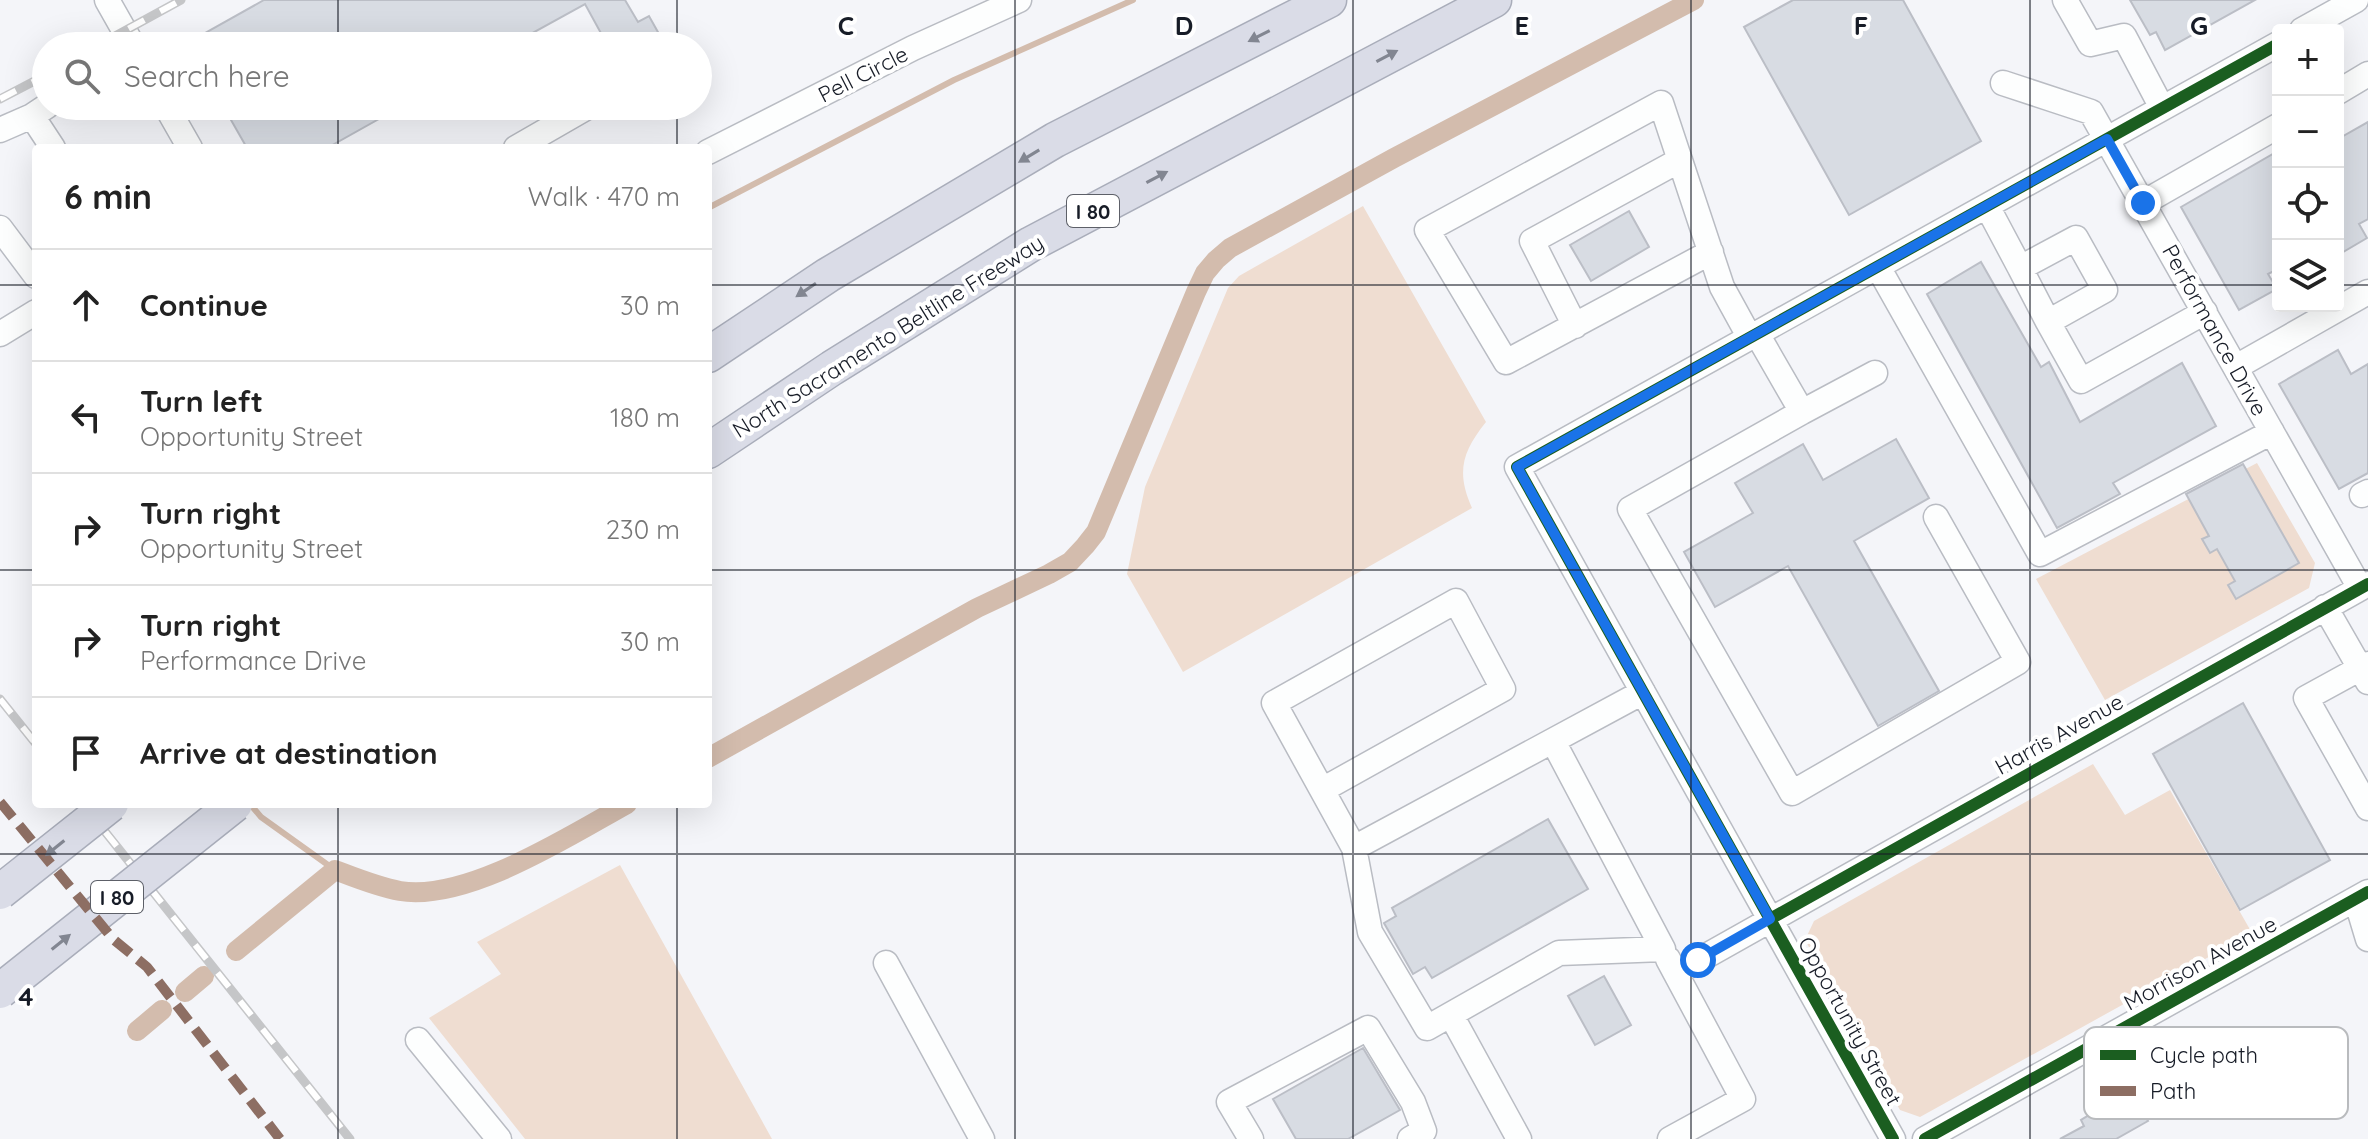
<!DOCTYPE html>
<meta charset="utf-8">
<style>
:root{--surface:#fff;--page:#f6f6f6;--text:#222;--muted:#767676;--line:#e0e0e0}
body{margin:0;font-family:Quicksand,sans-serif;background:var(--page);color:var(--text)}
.controls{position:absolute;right:24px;top:24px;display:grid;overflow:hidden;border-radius:8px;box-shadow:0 8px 32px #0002}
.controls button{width:72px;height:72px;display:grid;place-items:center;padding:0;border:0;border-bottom:2px solid var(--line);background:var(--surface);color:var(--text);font:40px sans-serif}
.stop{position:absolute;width:24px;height:24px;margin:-18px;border:6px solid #1a73e8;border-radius:50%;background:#fff}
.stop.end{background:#1a73e8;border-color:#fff;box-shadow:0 2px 8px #0008}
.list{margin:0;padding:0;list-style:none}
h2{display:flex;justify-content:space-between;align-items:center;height:104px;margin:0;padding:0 32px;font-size:34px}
h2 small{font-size:26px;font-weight:400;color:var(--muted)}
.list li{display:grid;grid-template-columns:52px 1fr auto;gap:24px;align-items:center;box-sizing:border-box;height:112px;padding:0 32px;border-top:2px solid var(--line)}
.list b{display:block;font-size:30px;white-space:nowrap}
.list p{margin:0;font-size:26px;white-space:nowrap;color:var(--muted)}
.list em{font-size:26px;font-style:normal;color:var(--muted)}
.icon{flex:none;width:44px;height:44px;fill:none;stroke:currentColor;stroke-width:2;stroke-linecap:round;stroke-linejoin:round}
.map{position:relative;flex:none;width:2368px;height:1139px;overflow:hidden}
.search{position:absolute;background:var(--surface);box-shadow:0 8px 32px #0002;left:32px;top:32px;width:680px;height:88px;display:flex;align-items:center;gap:20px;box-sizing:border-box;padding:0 28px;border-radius:44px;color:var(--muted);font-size:30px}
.panel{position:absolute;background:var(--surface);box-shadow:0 8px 32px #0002;left:32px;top:144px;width:680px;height:664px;border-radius:8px}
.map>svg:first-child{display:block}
</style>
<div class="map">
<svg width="2368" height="1139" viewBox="0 0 2368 1139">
<rect width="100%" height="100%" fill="#f4f5f9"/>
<path fill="#efddd1" d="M 1363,206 L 1486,422 C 1462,452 1456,472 1472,508 L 1183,672 L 1127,574 L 1145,487 L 1228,288 L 1239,276 Z
M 2257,463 L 2315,563 L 2309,588 L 2105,700 L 2036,579 Z
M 2093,764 L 2125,815 L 2170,790 L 2252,933 L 1920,1117 L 1900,1110 L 1805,940 L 1814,921 Z
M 620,865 L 772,1139 L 525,1139 L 429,1018 L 501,974 L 477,942 Z"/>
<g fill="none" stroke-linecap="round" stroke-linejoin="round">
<path stroke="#d3bcad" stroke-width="6" d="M 708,208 L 954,80 L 1133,0
M 250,804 L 261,817 L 335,870"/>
<path stroke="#d3bcad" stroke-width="20" d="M 708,758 L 977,608 L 1049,574 L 1070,562 L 1085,546 L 1096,532 L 1196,292 L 1205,273 L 1216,260 L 1230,248 L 1394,158 L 1694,0
M 236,951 L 335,870 C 356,878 378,887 400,891 C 467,902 569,836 627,804
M 185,992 L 204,976
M 137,1031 L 162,1010"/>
</g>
<path fill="#d8dce3" stroke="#bbbec6" stroke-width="2" d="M 264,0 L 625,0 L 638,22 L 649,16 L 659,34 L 639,46 L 608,46 L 585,4 L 509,46 L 182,46 Z
M 1793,0 L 1903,0 L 1981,141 L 1849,215 L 1744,27 Z
M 2130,0 L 2255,0 L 2165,50 L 2156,32 L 2150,35 Z
M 223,106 L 402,106 L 327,148 L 247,148 Z
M 2368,122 L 2368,219 L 2359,224 L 2367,238 L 2338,255 L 2338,139 Z
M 2278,151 L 2278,269 L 2268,274 L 2277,289 L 2239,310 L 2181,207 Z
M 1629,211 L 1649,247 L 1591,281 L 1570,245 Z
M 1981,262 L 2041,367 L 2049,362 L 2080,422 L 2182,363 L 2216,426 L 2113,483 L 2120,494 L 2057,528 L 1927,294 Z
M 2338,350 L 2351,374 L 2368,364 L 2368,473 L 2339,489 L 2279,384 Z
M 1896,439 L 1929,498 L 1854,541 L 1939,691 L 1878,726 L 1788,566 L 1715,607 L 1684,552 L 1753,513 L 1735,483 L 1803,444 L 1823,480 Z
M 2243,464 L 2299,563 L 2236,599 L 2228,585 L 2235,581 L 2217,549 L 2210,553 L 2202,539 L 2209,536 L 2186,494 Z
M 2243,703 L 2330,860 L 2240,910 L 2153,754 Z
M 1548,819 L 1588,889 L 1432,978 L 1425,967 L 1413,974 L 1384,923 L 1396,916 L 1392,908 Z
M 1604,976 L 1631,1025 L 1595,1045 L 1568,996 Z
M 1363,1048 L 1400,1110 L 1348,1139 L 1296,1139 L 1273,1099 Z
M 2132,1094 L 2148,1121 L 2116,1139 L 2060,1139 L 2084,1126 L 2081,1120 L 2114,1100 L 2116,1104 Z"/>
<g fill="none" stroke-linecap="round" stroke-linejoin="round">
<defs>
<path id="minor" d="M 107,0 L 133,46
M 2065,0 L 2090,44 L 2124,36 L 2162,108
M 2302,30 L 2356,0
M 2003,83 L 2091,112 L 2360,588
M 2338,92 L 2368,74
M 166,106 L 190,148
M 32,116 L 53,148
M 0,130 L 32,116 L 47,106
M 516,148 L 589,106
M 708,152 L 913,48 L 1019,0
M 2143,203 L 2278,126
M 1987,206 L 2020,268
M 0,228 L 36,276
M 1711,252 L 1506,362 L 1427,230 L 1661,103 L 1722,287 L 1750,338
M 1878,267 L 2040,554 L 2272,432
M 2048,322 L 2020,268 L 2076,238 L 2105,290 L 2048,322 L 2081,381 L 2205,312
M 1575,326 L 1532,241 L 1680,160
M 0,334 L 36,312
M 1757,334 L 1802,412 L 1875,373
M 2236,367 L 2368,292
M 1802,412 L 1630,509 L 1792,793 L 2018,662 L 1936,517
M 2362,495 L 2368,492
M 2325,607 L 2368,682
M 2368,664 L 2306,698 L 2368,808
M 1322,790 L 1503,689 L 1456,601 L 1274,703 L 1354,848 L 1643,692
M 1354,848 L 1370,932 L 1427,1028 L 1559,953 L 1663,949 L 1553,741
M 2356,899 L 2368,939
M 1668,959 L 1743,1099 L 1670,1139
M 886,963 L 982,1139
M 1676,973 L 2368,584
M 1451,1015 L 1519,1139
M 418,1040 L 499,1139
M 1251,1139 L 1229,1102 L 1368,1028 L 1413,1102 L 1424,1131 L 1410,1139
M 1893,1139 L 1517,467 L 2278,44
M 1925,1139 L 2368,892"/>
<path id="highway" d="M 708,355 L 828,275 L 1055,140 L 1329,0
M 708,451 L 832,368 L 1031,244 L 1494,0"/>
</defs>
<use href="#minor" stroke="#b9bcc3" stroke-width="27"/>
<use href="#highway" stroke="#a9adba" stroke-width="37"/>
<use href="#minor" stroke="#fdfefe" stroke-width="24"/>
<use href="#highway" stroke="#dadce7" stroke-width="34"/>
<defs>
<path id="rail" d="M 97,46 L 181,0
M 0,99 L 46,75
M 0,699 L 36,744
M 83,804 L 350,1139"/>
</defs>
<use href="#rail" stroke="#c5c6c8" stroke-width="9"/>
<use href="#rail" stroke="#fff" stroke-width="6" stroke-dasharray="18" stroke-linecap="butt"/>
<defs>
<path id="highway-bridge" d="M 0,892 L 111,804
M 0,991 L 235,804"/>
</defs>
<use href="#highway-bridge" stroke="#a9adba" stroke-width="37" stroke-linecap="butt"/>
<use href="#highway-bridge" stroke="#dadce7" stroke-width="34"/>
<path stroke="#8d6e63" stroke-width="10" stroke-dasharray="20 10" stroke-linecap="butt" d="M 0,802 L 113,939 L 147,967 L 280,1139"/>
<defs>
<path id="cycleway" d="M 1770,919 L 2368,584
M 1893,1139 L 1517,467 L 2278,44
M 1925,1139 L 2368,892"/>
</defs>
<use href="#cycleway" stroke="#fff" stroke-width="17"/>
<use href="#cycleway" stroke="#1b5e20" stroke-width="12"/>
</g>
<defs><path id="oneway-solid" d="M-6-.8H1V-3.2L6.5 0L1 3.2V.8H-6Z" transform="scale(2)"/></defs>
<g fill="#828691">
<use href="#oneway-solid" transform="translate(1259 36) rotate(153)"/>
<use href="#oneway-solid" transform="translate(1387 56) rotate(-28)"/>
<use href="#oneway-solid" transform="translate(1029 156) rotate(149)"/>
<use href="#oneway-solid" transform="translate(1157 177) rotate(-28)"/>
<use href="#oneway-solid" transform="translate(806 290) rotate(146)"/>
<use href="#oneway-solid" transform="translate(55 848) rotate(141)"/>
<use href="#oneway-solid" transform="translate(61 942) rotate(-39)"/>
</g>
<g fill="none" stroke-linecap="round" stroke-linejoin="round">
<path stroke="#1a73e8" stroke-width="10" d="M 1698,960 L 1770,919 L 1517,467 L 2107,139 L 2143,203"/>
</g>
<path fill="none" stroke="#171c27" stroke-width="2" stroke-opacity="0.55" d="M 338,0 L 338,46M 677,0 L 677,46M 1015,0 L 1015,1139M 1353,0 L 1353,1139M 1691,0 L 1691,1139M 2030,0 L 2030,1139M 338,106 L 338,148M 677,106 L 677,148M 0,285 L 36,285M 708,285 L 2278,285M 2338,285 L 2368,285M 0,570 L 36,570M 708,570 L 2368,570M 338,804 L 338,1139M 677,804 L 677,1139M 0,854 L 2368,854"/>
<g text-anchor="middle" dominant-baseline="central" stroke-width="8" stroke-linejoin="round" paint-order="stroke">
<g fill="#fff" stroke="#5d6068" stroke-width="2">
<rect x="1067" y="195" width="52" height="32" rx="6"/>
<rect x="91" y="881" width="52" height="32" rx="6"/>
</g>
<g font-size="20" font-weight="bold" fill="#171c27">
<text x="1093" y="211">I 80</text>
<text x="117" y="897">I 80</text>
</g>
<g font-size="22" fill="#171c27" stroke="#fff">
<text transform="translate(863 74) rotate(-27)">Pell Circle</text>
<text transform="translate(2215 330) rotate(61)">Performance Drive</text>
<text transform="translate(888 336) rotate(-32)">North Sacramento Beltline Freeway</text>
<text transform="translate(2059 734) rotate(-29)">Harris Avenue</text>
<text transform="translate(2200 963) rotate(-29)">Morrison Avenue</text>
<text transform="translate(1850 1021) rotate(61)">Opportunity Street</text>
</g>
</g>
<rect x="2084" y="1027" width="264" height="92" rx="12" fill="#fff" stroke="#b9bbbe" stroke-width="2"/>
<rect x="2100" y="1050" width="36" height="10" fill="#1b5e20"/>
<rect x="2100" y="1086" width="36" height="10" fill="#8d6e63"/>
<g font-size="22" fill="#171c27">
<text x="2150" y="1063">Cycle path</text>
<text x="2150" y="1099">Path</text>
</g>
<g font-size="26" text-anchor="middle" font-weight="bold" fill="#171c27" stroke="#fff" stroke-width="8" stroke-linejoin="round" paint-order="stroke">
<text x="846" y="35">C</text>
<text x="1184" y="35">D</text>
<text x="1522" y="35">E</text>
<text x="1861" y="35">F</text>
<text x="2199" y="35">G</text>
<text x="26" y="1006">4</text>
</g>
</svg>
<div class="controls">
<button>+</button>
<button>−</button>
<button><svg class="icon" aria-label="locate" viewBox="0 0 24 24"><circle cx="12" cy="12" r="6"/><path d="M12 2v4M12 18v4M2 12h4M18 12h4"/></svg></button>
<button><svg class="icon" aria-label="layers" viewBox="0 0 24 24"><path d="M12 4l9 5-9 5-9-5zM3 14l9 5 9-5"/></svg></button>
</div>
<div class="stop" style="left:1698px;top:960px"></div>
<div class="stop end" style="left:2143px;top:203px"></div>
<div class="search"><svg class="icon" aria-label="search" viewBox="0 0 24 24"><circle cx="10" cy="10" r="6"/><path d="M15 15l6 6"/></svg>Search here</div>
<section class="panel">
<h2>6 min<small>Walk · 470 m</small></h2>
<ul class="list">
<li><svg class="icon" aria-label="ahead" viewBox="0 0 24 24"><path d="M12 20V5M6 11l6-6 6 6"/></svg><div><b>Continue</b></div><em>30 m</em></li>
<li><svg class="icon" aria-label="left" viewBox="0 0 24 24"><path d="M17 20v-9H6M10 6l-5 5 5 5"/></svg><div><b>Turn left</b><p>Opportunity Street</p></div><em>180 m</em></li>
<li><svg class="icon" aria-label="right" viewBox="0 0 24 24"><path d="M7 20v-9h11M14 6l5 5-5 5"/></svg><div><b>Turn right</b><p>Opportunity Street</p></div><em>230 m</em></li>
<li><svg class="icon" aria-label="right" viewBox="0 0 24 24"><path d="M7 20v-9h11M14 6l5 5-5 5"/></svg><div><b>Turn right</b><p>Performance Drive</p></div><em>30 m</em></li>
<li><svg class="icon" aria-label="arrive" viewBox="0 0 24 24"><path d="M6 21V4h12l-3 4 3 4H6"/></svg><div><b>Arrive at destination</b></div></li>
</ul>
</section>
</div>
